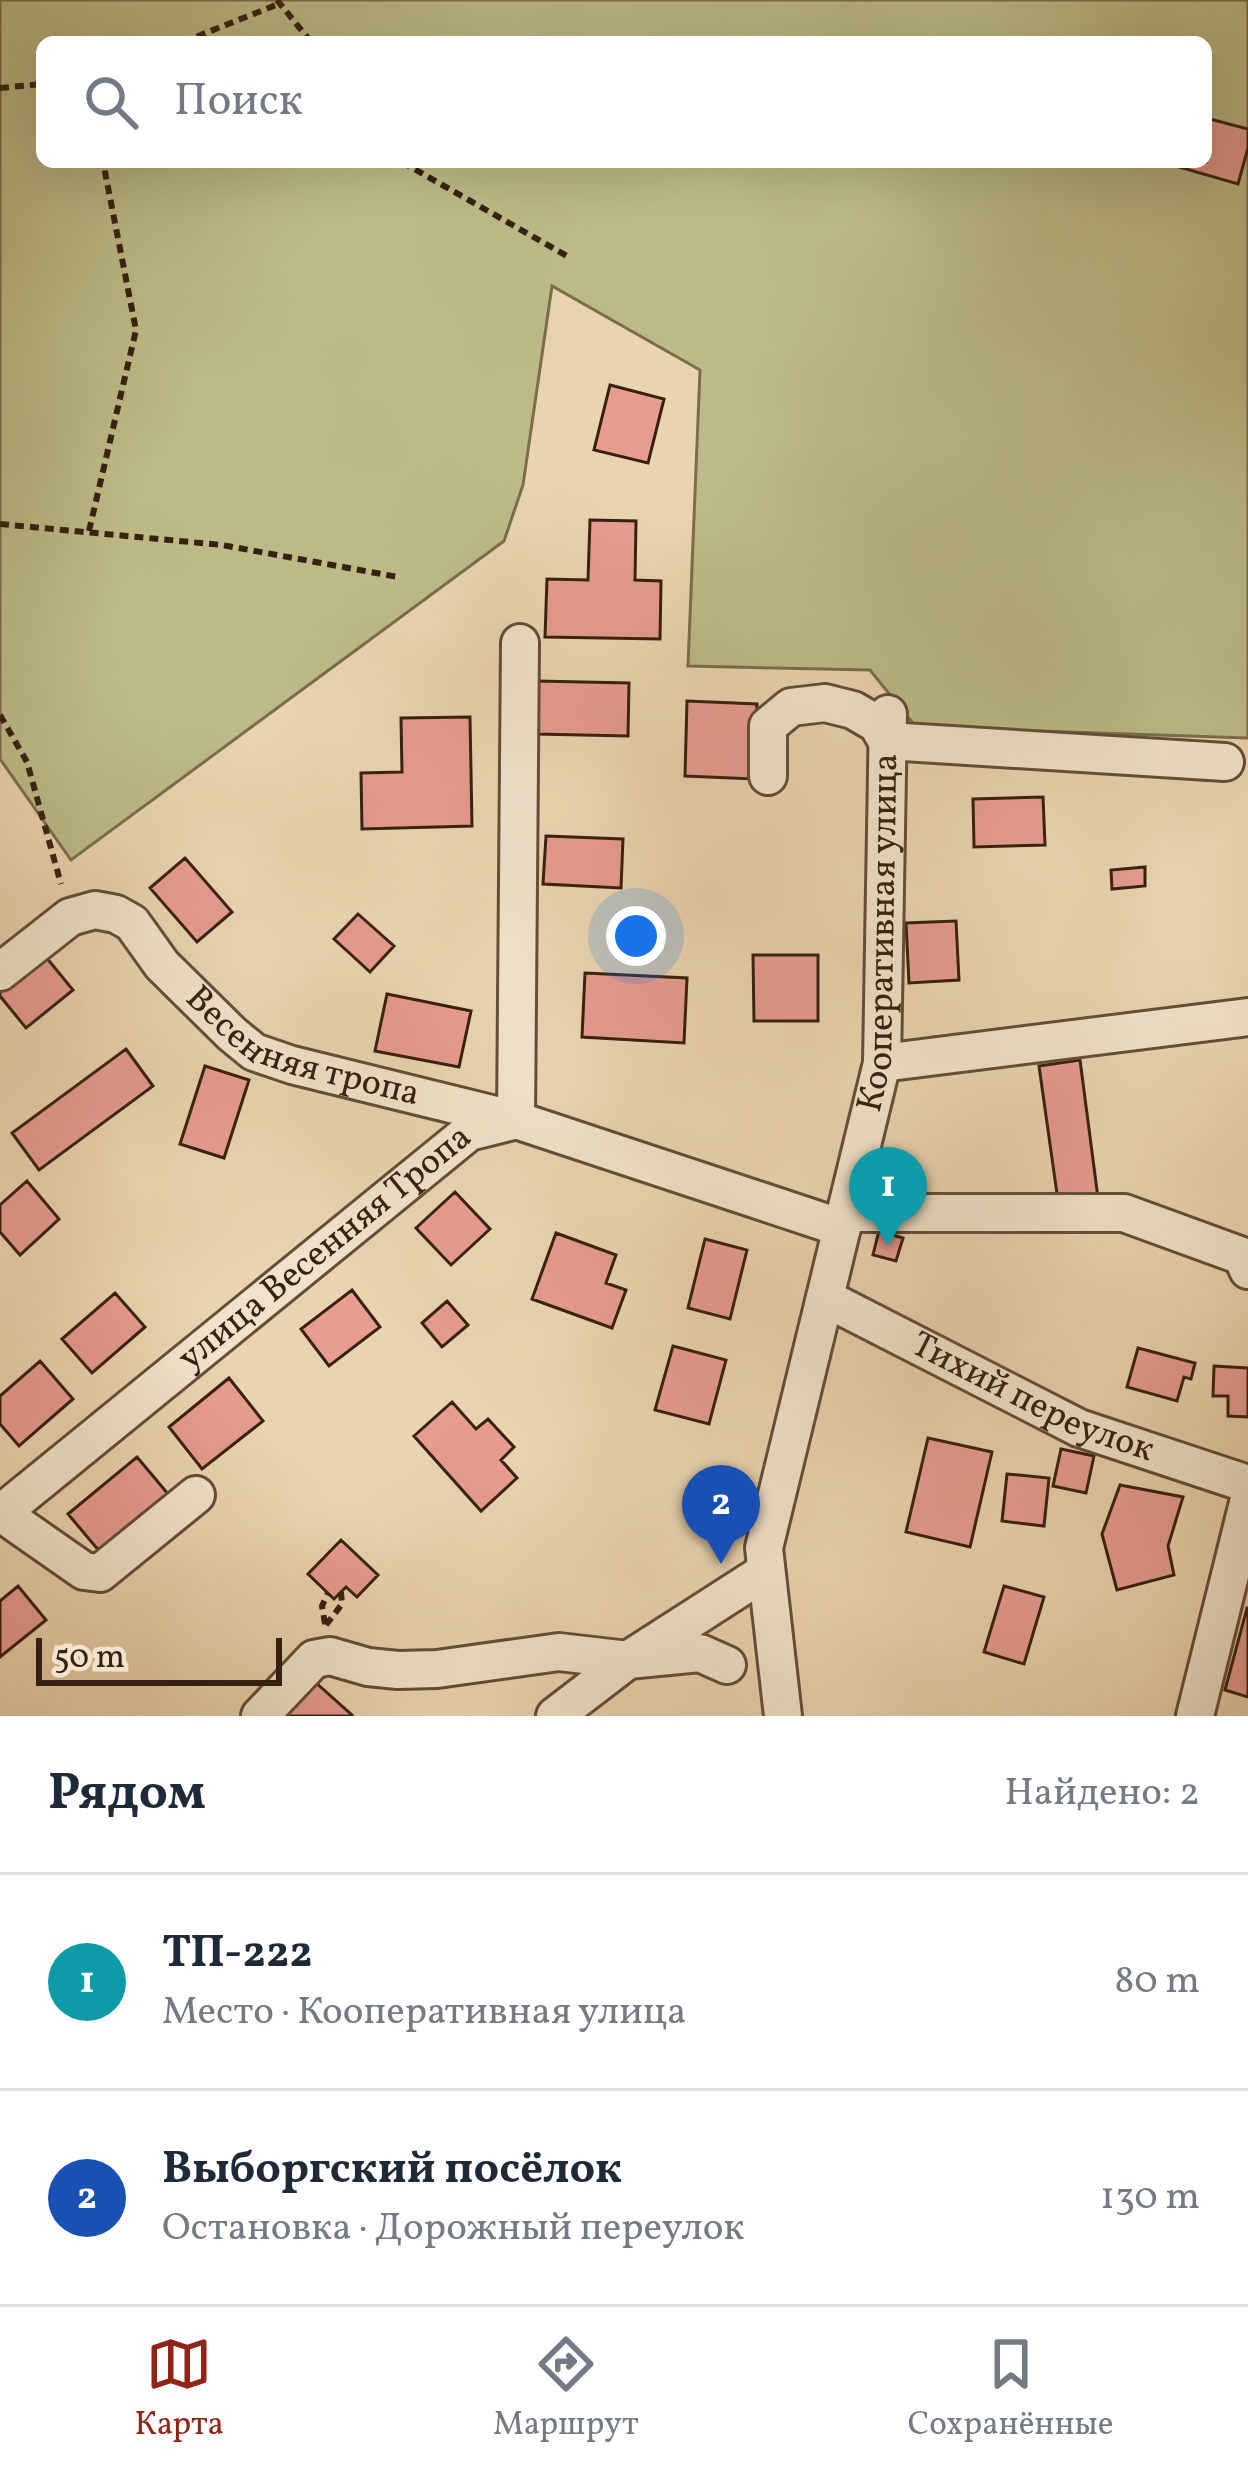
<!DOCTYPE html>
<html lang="ru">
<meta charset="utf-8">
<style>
:root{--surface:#fff;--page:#f6f6f7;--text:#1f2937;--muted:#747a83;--line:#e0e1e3;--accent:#8f2418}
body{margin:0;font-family:Vollkorn,serif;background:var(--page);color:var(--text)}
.scale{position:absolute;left:36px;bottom:30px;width:246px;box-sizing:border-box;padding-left:12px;border:6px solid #372010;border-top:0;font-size:33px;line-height:42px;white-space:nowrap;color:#372010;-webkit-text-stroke:9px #f1e3cb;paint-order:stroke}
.you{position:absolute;left:636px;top:936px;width:42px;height:42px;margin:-30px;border:9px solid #fff;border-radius:50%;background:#1a73e8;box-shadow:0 0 0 18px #1a73e833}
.badge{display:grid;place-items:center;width:78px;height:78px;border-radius:50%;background:var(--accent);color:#fff;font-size:39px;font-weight:700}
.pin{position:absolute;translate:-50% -99px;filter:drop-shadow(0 3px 6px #0008)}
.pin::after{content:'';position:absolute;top:63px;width:42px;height:36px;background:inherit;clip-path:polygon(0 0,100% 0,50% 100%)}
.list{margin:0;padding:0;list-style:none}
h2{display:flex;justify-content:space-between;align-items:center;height:156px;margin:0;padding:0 48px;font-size:51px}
h2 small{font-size:39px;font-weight:400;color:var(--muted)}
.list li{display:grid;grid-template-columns:78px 1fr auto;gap:36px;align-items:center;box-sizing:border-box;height:216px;padding:0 48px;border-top:3px solid var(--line)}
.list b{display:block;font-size:45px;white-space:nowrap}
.list p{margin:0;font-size:39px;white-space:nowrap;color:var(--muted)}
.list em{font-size:39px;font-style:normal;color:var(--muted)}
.icon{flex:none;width:66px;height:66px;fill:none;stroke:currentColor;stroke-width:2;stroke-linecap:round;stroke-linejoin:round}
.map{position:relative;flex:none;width:1248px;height:1716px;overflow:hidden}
.search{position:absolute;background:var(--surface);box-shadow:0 12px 48px #0002;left:36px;right:36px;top:36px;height:132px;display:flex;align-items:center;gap:30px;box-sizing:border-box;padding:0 42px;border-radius:18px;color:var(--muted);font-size:45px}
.sheet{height:588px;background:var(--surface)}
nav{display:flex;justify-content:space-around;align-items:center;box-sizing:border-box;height:168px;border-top:3px solid var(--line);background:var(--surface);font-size:33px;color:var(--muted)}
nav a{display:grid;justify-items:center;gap:6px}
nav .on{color:var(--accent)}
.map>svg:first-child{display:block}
</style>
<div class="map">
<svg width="1248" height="1716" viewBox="0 0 1248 1716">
<rect width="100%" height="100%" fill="#ead4af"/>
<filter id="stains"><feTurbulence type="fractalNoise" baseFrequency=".00167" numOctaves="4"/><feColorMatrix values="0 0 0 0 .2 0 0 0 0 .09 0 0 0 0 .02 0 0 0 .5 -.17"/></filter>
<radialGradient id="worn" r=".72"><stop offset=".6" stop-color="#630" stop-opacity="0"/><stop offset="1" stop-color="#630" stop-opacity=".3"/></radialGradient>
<path fill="#bcbb87" stroke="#7a6e4c" stroke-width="3" fill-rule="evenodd" d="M 0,0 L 1248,0 L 1248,738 L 916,727 L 870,670 L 688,666 L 700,370 L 552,286 L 523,485 L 504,541 L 71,860 L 0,759 ZM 42,42 L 1206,42 L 1206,162 L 42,162 Z"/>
<path fill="#e79c90" stroke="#372010" stroke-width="3" d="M 1206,118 L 1248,129 L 1248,148 L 1238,184 L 1172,165 L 1173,162 L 1206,162 Z
M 610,385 L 664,399 L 648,463 L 594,450 Z
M 590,520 L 636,521 L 635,580 L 661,581 L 660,639 L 545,637 L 547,579 L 588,580 Z
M 537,681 L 629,683 L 628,736 L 536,734 Z
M 687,701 L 757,704 L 754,779 L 685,776 Z
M 470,717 L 472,826 L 362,829 L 361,773 L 402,772 L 401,718 Z
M 1043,797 L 1045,845 L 974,847 L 973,799 Z
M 546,836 L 623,839 L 621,888 L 543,884 Z
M 185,858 L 232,912 L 197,942 L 150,888 Z
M 1145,867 L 1145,886 L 1112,889 L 1111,870 Z
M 358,914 L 394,946 L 370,972 L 334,939 Z
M 956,921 L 959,980 L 909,983 L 906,923 Z
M 41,951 L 73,990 L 26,1028 L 0,996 L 0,985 Z
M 753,955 L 818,955 L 818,1021 L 754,1021 Z
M 585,973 L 687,978 L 684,1043 L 582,1037 Z
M 387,994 L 471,1011 L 459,1067 L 375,1051 Z
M 126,1049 L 153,1086 L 39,1170 L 12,1133 Z
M 1080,1060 L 1098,1198 L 1058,1201 L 1039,1066 Z
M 205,1066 L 249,1080 L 224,1158 L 180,1144 Z
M 27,1181 L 59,1219 L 20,1255 L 0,1232 L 0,1205 Z
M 455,1192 L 490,1229 L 451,1265 L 416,1228 Z
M 879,1231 L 903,1238 L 896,1261 L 873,1255 Z
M 556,1233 L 616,1255 L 606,1283 L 626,1290 L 612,1328 L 532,1299 Z
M 705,1239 L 747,1250 L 730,1319 L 688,1308 Z
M 352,1290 L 380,1327 L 329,1366 L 301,1329 Z
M 115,1293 L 145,1327 L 92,1373 L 62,1339 Z
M 447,1301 L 468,1325 L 442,1347 L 422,1323 Z
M 673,1346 L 726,1360 L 709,1424 L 655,1410 Z
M 1138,1348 L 1195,1363 L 1191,1379 L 1184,1377 L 1177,1401 L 1127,1387 Z
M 40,1361 L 73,1399 L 19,1446 L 0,1424 L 0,1396 Z
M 1214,1366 L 1248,1368 L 1248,1417 L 1228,1416 L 1228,1396 L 1213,1396 Z
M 229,1378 L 263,1421 L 202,1469 L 169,1427 Z
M 452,1402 L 476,1429 L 488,1419 L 514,1447 L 501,1460 L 517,1478 L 481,1511 L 414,1436 Z
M 928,1438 L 992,1452 L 970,1547 L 906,1532 Z
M 1061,1449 L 1094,1456 L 1086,1493 L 1053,1486 Z
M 137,1457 L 174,1501 L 105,1558 L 68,1514 Z
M 1007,1474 L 1049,1478 L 1044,1526 L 1002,1521 Z
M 1120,1485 L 1183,1497 L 1168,1546 L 1174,1575 L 1117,1590 L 1102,1534 Z
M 341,1540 L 378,1575 L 357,1597 L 346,1587 L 334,1599 L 308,1574 Z
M 18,1586 L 46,1620 L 0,1657 L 0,1601 Z
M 1004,1586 L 1044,1597 L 1024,1664 L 984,1652 Z
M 1247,1608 L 1248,1608 L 1248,1697 L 1225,1690 Z
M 314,1681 L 352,1715 L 351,1716 L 282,1716 Z"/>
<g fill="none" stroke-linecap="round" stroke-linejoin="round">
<defs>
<g id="minor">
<path d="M 768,776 L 768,726 L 791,707 L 825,703 L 853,710 L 877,724 L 887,741 L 1225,762"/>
<path id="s1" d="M 0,972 L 70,917 L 95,910 L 116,914 L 132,923 L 162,965 L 232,1034 L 254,1052 L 292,1065 L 516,1120 L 842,1228"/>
<path d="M 882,1063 L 1248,1017"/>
<path d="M 516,1120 L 520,643"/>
<path d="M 846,1213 L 1124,1213 L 1242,1256 L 1248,1270"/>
<path id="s2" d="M 825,1298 L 1079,1428 L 1248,1484"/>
<path d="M 1,1513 L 84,1571 L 100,1573 L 196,1495"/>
<path id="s3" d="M 0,1514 L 469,1132 L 513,1121"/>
<path d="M 260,1716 L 314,1659 L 330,1656 L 368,1667 L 398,1670 L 437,1669 L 559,1652 L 628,1660 L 765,1572"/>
<path d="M 555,1716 L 628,1660 L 700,1653 L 727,1665"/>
<path id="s4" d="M 783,1716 L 764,1548 L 882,1063 L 888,714"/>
<path d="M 1195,1716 L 1248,1503"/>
</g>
</defs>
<use href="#minor" stroke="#644d38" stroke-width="42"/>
<path stroke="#372010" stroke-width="6" stroke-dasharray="9 6" stroke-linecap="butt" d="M 277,0 L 311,42
M 183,42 L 281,3
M 0,88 L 42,84
M 402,162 L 567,256
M 0,524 L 222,545 L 398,577
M 89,531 L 136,330 L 103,162
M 0,715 L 27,762 L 61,884
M 325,1624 L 322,1606 L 328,1593
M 326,1625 L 342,1604 L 341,1592"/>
<use href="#minor" stroke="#f1e3cb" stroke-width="36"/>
</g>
<g text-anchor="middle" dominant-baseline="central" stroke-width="9" stroke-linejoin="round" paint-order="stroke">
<g font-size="36" fill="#372010" stroke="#f1e3cb">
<text stroke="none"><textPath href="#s4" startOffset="798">Кооперативная улица</textPath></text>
<text stroke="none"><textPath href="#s1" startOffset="375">Весенняя тропа</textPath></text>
<text stroke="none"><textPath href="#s3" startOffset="420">улица Весенняя Тропа</textPath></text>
<text stroke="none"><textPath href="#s2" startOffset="231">Тихий переулок</textPath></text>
</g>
</g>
<rect width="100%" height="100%" filter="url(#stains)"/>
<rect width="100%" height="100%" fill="url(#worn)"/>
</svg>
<div class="scale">50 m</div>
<div class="you"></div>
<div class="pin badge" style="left:888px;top:1246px;background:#0f9aa8">1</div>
<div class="pin badge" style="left:721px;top:1564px;background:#1a4fb4">2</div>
<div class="search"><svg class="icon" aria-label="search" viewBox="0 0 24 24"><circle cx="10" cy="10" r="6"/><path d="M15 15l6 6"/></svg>Поиск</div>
</div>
<section class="sheet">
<h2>Рядом<small>Найдено: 2</small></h2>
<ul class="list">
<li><span class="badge" style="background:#0f9aa8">1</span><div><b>ТП-222</b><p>Место · Кооперативная улица</p></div><em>80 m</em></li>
<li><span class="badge" style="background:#1a4fb4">2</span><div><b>Выборгский посёлок</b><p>Остановка · Дорожный переулок</p></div><em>130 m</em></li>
</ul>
</section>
<nav>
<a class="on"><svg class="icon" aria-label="map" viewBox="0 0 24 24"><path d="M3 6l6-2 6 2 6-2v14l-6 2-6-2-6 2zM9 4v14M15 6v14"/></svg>Карта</a>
<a><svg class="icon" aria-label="directions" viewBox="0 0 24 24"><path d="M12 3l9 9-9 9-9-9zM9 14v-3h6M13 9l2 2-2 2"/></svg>Маршрут</a>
<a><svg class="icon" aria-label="saved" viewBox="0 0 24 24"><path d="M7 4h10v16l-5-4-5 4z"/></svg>Сохранённые</a>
</nav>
